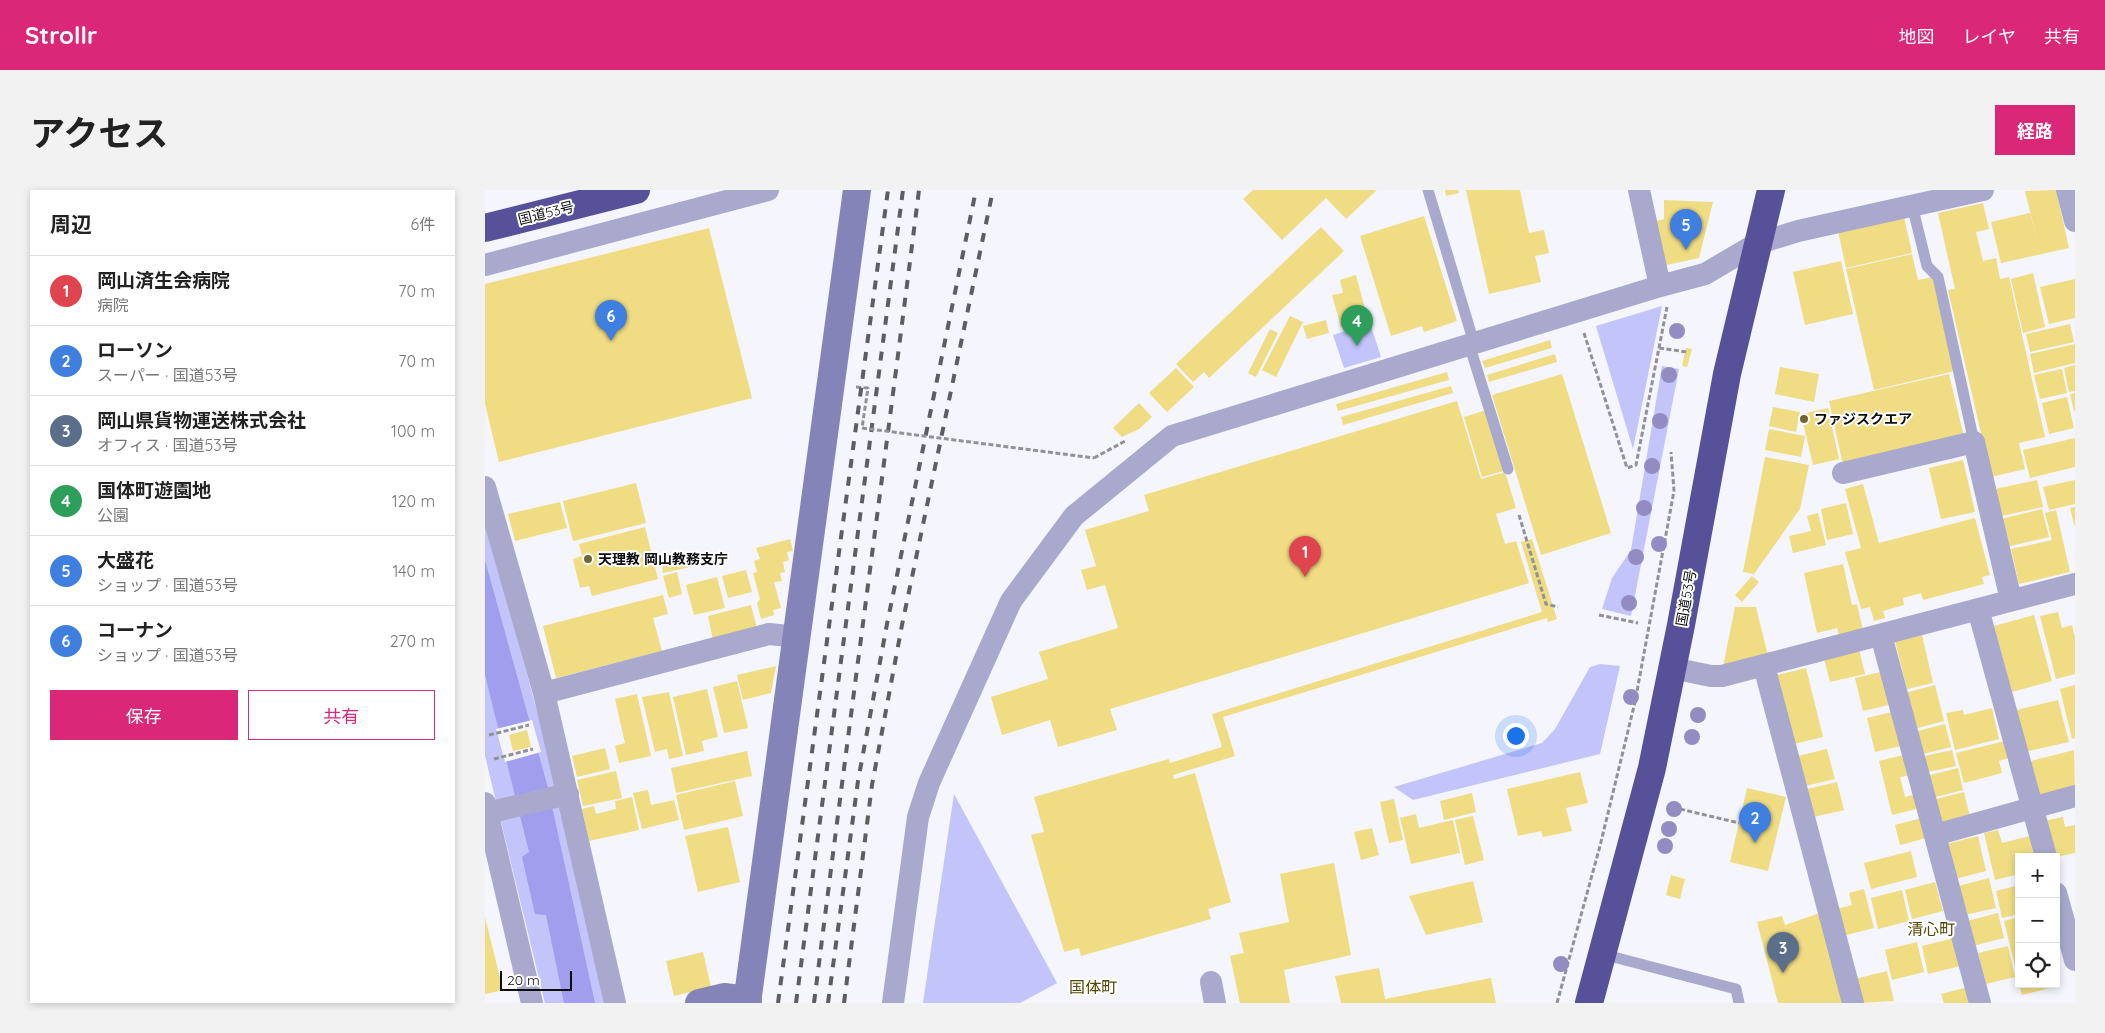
<!DOCTYPE html>
<html lang="ja">
<meta charset="utf-8">
<style>
:root{--surface:#fff;--page:#f2f2f2;--text:#222;--muted:#767676;--line:#e0e0e0;--accent:#db2777}
body{margin:0;font-family:Quicksand,"Noto Sans JP",sans-serif;background:var(--page);color:var(--text)}
.controls{position:absolute;right:15px;bottom:15px;display:grid;overflow:hidden;border-radius:0px;box-shadow:0 2px 8px #0003}
.controls button{width:45px;height:45px;display:grid;place-items:center;padding:0;border:0;border-bottom:1px solid var(--line);background:var(--surface);color:var(--text);font:25px sans-serif}
.scale{position:absolute;left:15px;bottom:12px;width:72px;box-sizing:border-box;padding-left:5px;border:2px solid #0c0c0f;border-top:0;font-size:14px;line-height:18px;white-space:nowrap;color:#0c0c0f;-webkit-text-stroke:4px #fff;paint-order:stroke}
.you{position:absolute;left:1030px;top:545px;width:18px;height:18px;margin:-12px;border:4px solid #fff;border-radius:50%;background:#1a73e8;box-shadow:0 0 0 8px #1a73e833}
.badge{display:grid;place-items:center;width:32px;height:32px;border-radius:50%;background:var(--accent);color:#fff;font-size:16px;font-weight:700}
.pin{position:absolute;translate:-50% -41px;filter:drop-shadow(0 1px 2px #0008)}
.pin::after{content:'';position:absolute;top:26px;width:18px;height:15px;background:inherit;clip-path:polygon(0 0,100% 0,50% 100%)}
.list{margin:0;padding:0;list-style:none}
h2{display:flex;justify-content:space-between;align-items:center;height:65px;margin:0;padding:0 20px;font-size:21px}
h2 small{font-size:16px;font-weight:400;color:var(--muted)}
.list li{display:grid;grid-template-columns:32px 1fr auto;gap:15px;align-items:center;box-sizing:border-box;height:70px;padding:0 20px;border-top:1px solid var(--line)}
.list b{display:block;font-size:19px;white-space:nowrap}
.list p{margin:0;font-size:16px;white-space:nowrap;color:var(--muted)}
.list em{font-size:16px;font-style:normal;color:var(--muted)}
.actions{display:flex;gap:10px;padding:15px 20px}
.actions a{flex:1;padding:11px 0;border:1px solid var(--accent);border-radius:0px;text-align:center;font-size:18px;color:var(--accent)}
.actions .main{background:var(--accent);color:#fff}
.icon{flex:none;width:28px;height:28px;fill:none;stroke:currentColor;stroke-width:2;stroke-linecap:round;stroke-linejoin:round}
.map{position:relative;flex:none;width:1590px;height:813px;overflow:hidden;border-radius:0px}
header{display:flex;align-items:center;gap:30px;box-sizing:border-box;height:70px;padding:0 25px;background:var(--accent);color:#fff}
header strong{font-size:24px}
nav{display:flex;gap:28px;margin-inline-start:auto;font-size:18px}
.intro{display:flex;align-items:center;justify-content:space-between;box-sizing:border-box;height:120px;padding:0 30px}
h1{margin:0;font-size:35px}
.button{padding:12px 22px;border-radius:0px;background:var(--accent);color:#fff;font-size:18px;font-weight:700}
main{display:flex;gap:30px;padding:0 30px}
aside{flex:1;background:var(--surface);border-radius:0px;box-shadow:0 2px 8px #0003}
.map>svg:first-child{display:block}
</style>
<header>
<strong>Strollr</strong>
<nav><a>地図</a><a>レイヤ</a><a>共有</a></nav>
</header>
<div class="intro"><h1>アクセス</h1><a class="button">経路</a></div>
<main>
<aside>
<h2>周辺<small>6件</small></h2>
<ul class="list">
<li><span class="badge" style="background:#e0444e">1</span><div><b>岡山済生会病院</b><p>病院</p></div><em>70 m</em></li>
<li><span class="badge" style="background:#3f7fe0">2</span><div><b>ローソン</b><p>スーパー · 国道53号</p></div><em>70 m</em></li>
<li><span class="badge" style="background:#5c6f8a">3</span><div><b>岡山県貨物運送株式会社</b><p>オフィス · 国道53号</p></div><em>100 m</em></li>
<li><span class="badge" style="background:#2e9e5b">4</span><div><b>国体町遊園地</b><p>公園</p></div><em>120 m</em></li>
<li><span class="badge" style="background:#3f7fe0">5</span><div><b>大盛花</b><p>ショップ · 国道53号</p></div><em>140 m</em></li>
<li><span class="badge" style="background:#3f7fe0">6</span><div><b>コーナン</b><p>ショップ · 国道53号</p></div><em>270 m</em></li>
</ul>
<div class="actions"><a class="main">保存</a><a>共有</a></div>
</aside>
<div class="map">
<svg width="1590" height="813" viewBox="0 0 1590 813">
<rect width="100%" height="100%" fill="#f4f5fd"/>
<path fill="#c3c4f9" d="M 1177,116 L 1148,259 L 1111,136 Z
M 885,133 L 896,167 L 859,178 L 848,145 Z
M 1177,176 L 1194,179 L 1146,426 L 1117,419 L 1127,388 L 1146,360 Z
M 0,329 L 75,606 L 119,813 L 60,813 L 0,566 Z
M 1115,474 L 1135,476 L 1115,564 L 928,610 L 909,597 L 1057,553 L 1070,539 L 1105,477 Z
M 469,604 L 572,793 L 535,813 L 438,813 Z"/>
<path fill="#a09eed" d="M 0,370 L 63,598 L 110,813 L 79,813 L 61,725 L 50,724 L 37,667 L 44,662 L 0,485 Z"/>
<path fill="#f4f5fd" d="M 47,530 L 56,562 L 20,572 L 11,539 Z"/>
<path fill="#f0dc82" d="M 768,0 L 892,0 L 861,29 L 841,8 L 797,50 L 758,9 Z
M 960,0 L 973,0 L 974,3 L 961,6 Z
M 981,0 L 1035,0 L 1044,43 L 1059,40 L 1064,63 L 1050,66 L 1056,92 L 1004,104 Z
M 1571,0 L 1584,58 L 1516,73 L 1506,32 L 1545,23 L 1553,54 L 1540,1 Z
M 1179,10 L 1228,12 L 1214,68 L 1177,76 L 1167,32 L 1179,29 Z
M 1498,13 L 1504,39 L 1491,42 L 1498,71 L 1511,68 L 1515,89 L 1524,87 L 1560,247 L 1534,253 L 1540,279 L 1506,287 L 1463,100 L 1470,99 L 1453,23 Z
M 939,26 L 972,131 L 939,142 L 937,136 L 906,146 L 875,46 Z
M 1419,27 L 1427,63 L 1361,78 L 1353,41 Z
M 836,37 L 859,61 L 724,188 L 719,182 L 708,192 L 691,174 Z
M 224,38 L 267,208 L 14,272 L 0,214 L 0,94 Z
M 1427,64 L 1433,90 L 1448,87 L 1470,181 L 1389,200 L 1361,79 Z
M 1356,71 L 1368,124 L 1320,135 L 1308,82 Z
M 1548,83 L 1560,137 L 1538,143 L 1526,89 Z
M 871,85 L 883,130 L 856,137 L 847,105 L 858,103 L 855,90 Z
M 1590,89 L 1590,128 L 1564,134 L 1555,97 Z
M 805,126 L 818,132 L 791,187 L 777,180 Z
M 841,130 L 844,143 L 822,149 L 818,136 Z
M 1585,134 L 1589,152 L 1545,162 L 1541,144 Z
M 785,139 L 793,143 L 771,187 L 763,183 Z
M 1065,150 L 1067,158 L 1000,178 L 997,171 Z
M 1590,154 L 1590,173 L 1549,183 L 1545,164 Z
M 1201,158 L 1207,159 L 1202,177 L 1197,176 Z
M 1070,164 L 1072,172 L 1004,192 L 1002,185 Z
M 1590,175 L 1590,201 L 1584,202 L 1579,178 Z
M 1295,177 L 1334,184 L 1329,212 L 1290,204 Z
M 691,178 L 709,197 L 682,222 L 664,203 Z
M 1577,179 L 1582,203 L 1555,209 L 1549,185 Z
M 962,182 L 964,190 L 853,221 L 851,214 Z
M 1077,184 L 1126,343 L 1056,365 L 1007,205 Z
M 1464,184 L 1479,247 L 1358,275 L 1344,211 Z
M 966,196 L 968,203 L 858,235 L 856,227 Z
M 1590,203 L 1590,221 L 1589,221 L 1585,204 Z
M 1582,207 L 1589,238 L 1564,244 L 1557,213 Z
M 972,211 L 996,289 L 1020,282 L 1031,318 L 1011,324 L 1020,354 L 1031,351 L 1044,393 L 625,519 L 632,540 L 573,557 L 565,530 L 517,545 L 506,507 L 563,489 L 554,462 L 633,438 L 620,395 L 602,400 L 596,380 L 611,376 L 600,340 L 664,321 L 659,305 Z
M 654,213 L 667,227 L 654,239 L 637,247 L 628,238 Z
M 1288,217 L 1315,222 L 1311,242 L 1284,236 Z
M 1008,218 L 1026,279 L 997,287 L 979,227 Z
M 1343,218 L 1354,269 L 1328,275 L 1316,224 Z
M 1284,239 L 1320,246 L 1316,267 L 1280,260 Z
M 1590,248 L 1590,277 L 1545,288 L 1538,260 Z
M 1280,267 L 1324,275 L 1315,319 L 1269,384 L 1258,382 Z
M 1478,270 L 1490,322 L 1456,329 L 1444,278 Z
M 1552,290 L 1558,317 L 1516,326 L 1510,299 Z
M 1590,290 L 1590,314 L 1564,320 L 1558,297 Z
M 151,293 L 161,333 L 88,351 L 78,311 Z
M 1378,294 L 1394,353 L 1490,328 L 1505,385 L 1497,387 L 1499,394 L 1438,410 L 1436,403 L 1418,408 L 1419,415 L 1398,421 L 1400,428 L 1389,431 L 1385,417 L 1376,419 L 1360,362 L 1376,358 L 1360,299 Z
M 75,312 L 82,338 L 30,351 L 23,324 Z
M 1361,313 L 1368,344 L 1342,350 L 1336,319 Z
M 1590,317 L 1590,335 L 1589,335 L 1585,318 Z
M 1557,319 L 1564,347 L 1522,357 L 1516,329 Z
M 1571,320 L 1585,382 L 1534,394 L 1526,359 L 1567,350 L 1560,323 Z
M 1333,323 L 1341,355 L 1308,363 L 1304,346 L 1326,341 L 1322,326 Z
M 160,337 L 173,389 L 107,406 L 104,396 L 95,398 L 88,369 L 97,366 L 94,354 Z
M 305,349 L 308,361 L 302,362 L 304,370 L 298,372 L 300,382 L 295,383 L 297,391 L 289,392 L 296,418 L 288,420 L 289,425 L 276,429 L 272,413 L 275,409 L 268,383 L 272,382 L 269,371 L 275,369 L 271,358 Z
M 1047,349 L 1072,429 L 1063,432 L 1062,428 L 738,527 L 750,566 L 688,585 L 689,589 L 710,583 L 746,712 L 723,719 L 726,729 L 596,766 L 594,758 L 579,762 L 546,645 L 559,642 L 549,607 L 684,569 L 685,573 L 737,557 L 727,524 L 1057,422 L 1036,352 Z
M 208,367 L 210,376 L 178,383 L 177,376 Z
M 1358,374 L 1367,415 L 1372,414 L 1378,440 L 1354,445 L 1352,438 L 1332,443 L 1319,383 Z
M 261,380 L 267,402 L 243,408 L 237,386 Z
M 192,382 L 197,404 L 184,408 L 178,386 Z
M 1267,386 L 1274,392 L 1257,412 L 1250,405 Z
M 232,387 L 240,418 L 209,425 L 201,395 Z
M 178,405 L 183,424 L 168,428 L 177,461 L 71,488 L 58,436 Z
M 266,415 L 272,438 L 228,450 L 223,426 Z
M 1250,417 L 1271,417 L 1283,466 L 1238,477 Z
M 1573,422 L 1577,438 L 1587,435 L 1590,447 L 1590,484 L 1571,489 L 1555,426 Z
M 1549,425 L 1567,491 L 1527,502 L 1509,436 Z
M 1437,445 L 1448,493 L 1422,499 L 1410,451 Z
M 1374,459 L 1380,484 L 1345,492 L 1339,468 Z
M 291,476 L 286,503 L 258,510 L 252,485 Z
M 1321,478 L 1338,547 L 1309,554 L 1292,485 Z
M 1400,481 L 1408,514 L 1378,521 L 1370,488 Z
M 252,491 L 263,538 L 239,543 L 228,497 Z
M 1450,495 L 1459,531 L 1429,539 L 1420,503 Z
M 1590,495 L 1590,548 L 1587,549 L 1575,499 Z
M 222,499 L 233,547 L 217,551 L 219,561 L 201,565 L 188,507 Z
M 184,502 L 198,566 L 184,569 L 182,559 L 170,562 L 157,507 Z
M 152,504 L 166,566 L 134,573 L 130,556 L 140,553 L 130,509 Z
M 1573,510 L 1584,552 L 1539,562 L 1528,521 Z
M 1507,518 L 1514,549 L 1470,560 L 1461,523 L 1478,520 L 1479,525 Z
M 1411,521 L 1420,555 L 1390,562 L 1382,528 Z
M 1460,534 L 1466,557 L 1434,565 L 1429,542 Z
M 42,540 L 46,557 L 28,561 L 24,545 Z
M 1520,551 L 1524,568 L 1514,571 L 1517,583 L 1479,593 L 1471,563 Z
M 120,558 L 125,579 L 92,587 L 87,566 Z
M 1342,559 L 1350,589 L 1316,597 L 1309,567 Z
M 1467,560 L 1471,576 L 1439,583 L 1435,567 Z
M 1589,560 L 1590,600 L 1551,610 L 1542,572 Z
M 262,561 L 267,586 L 191,603 L 186,578 Z
M 1422,564 L 1427,585 L 1415,587 L 1420,607 L 1432,604 L 1435,618 L 1407,625 L 1394,571 Z
M 1473,578 L 1478,600 L 1447,608 L 1441,586 Z
M 131,581 L 137,608 L 98,616 L 92,590 Z
M 1095,582 L 1103,613 L 1081,618 L 1087,641 L 1058,647 L 1056,641 L 1033,646 L 1022,599 Z
M 250,591 L 258,626 L 199,640 L 191,605 Z
M 1352,592 L 1359,620 L 1329,627 L 1322,599 Z
M 1262,598 L 1301,607 L 1283,681 L 1245,672 Z
M 163,600 L 166,615 L 189,610 L 194,630 L 157,639 L 148,603 Z
M 1479,602 L 1485,627 L 1453,634 L 1447,610 Z
M 987,603 L 991,622 L 959,630 L 955,611 Z
M 147,607 L 154,640 L 104,651 L 97,619 L 109,616 L 111,624 L 131,619 L 130,611 Z
M 909,609 L 918,650 L 904,653 L 895,612 Z
M 931,624 L 934,638 L 968,630 L 975,663 L 926,674 L 915,628 Z
M 988,626 L 999,670 L 980,675 L 970,630 Z
M 1578,627 L 1580,637 L 1590,635 L 1590,663 L 1571,667 L 1559,631 Z
M 1437,628 L 1441,648 L 1415,655 L 1410,635 Z
M 243,637 L 255,692 L 213,702 L 200,646 Z
M 887,638 L 894,665 L 876,670 L 869,642 Z
M 1513,640 L 1517,653 L 1545,646 L 1549,667 L 1534,667 L 1534,684 L 1510,690 L 1499,643 Z
M 1493,646 L 1501,681 L 1470,689 L 1462,654 Z
M 1426,661 L 1432,687 L 1386,699 L 1379,673 Z
M 849,673 L 866,765 L 799,780 L 805,813 L 755,813 L 745,766 L 759,763 L 754,743 L 804,732 L 795,684 Z
M 1186,685 L 1200,689 L 1195,709 L 1181,705 Z
M 1504,688 L 1511,718 L 1480,725 L 1473,696 Z
M 988,691 L 998,732 L 941,745 L 924,706 Z
M 1450,692 L 1458,721 L 1427,729 L 1420,700 Z
M 1534,695 L 1534,724 L 1517,728 L 1511,701 Z
M 1379,699 L 1389,738 L 1358,746 L 1352,719 L 1367,715 L 1364,703 Z
M 1417,700 L 1424,731 L 1393,739 L 1386,708 Z
M 1335,723 L 1359,813 L 1293,813 L 1272,732 L 1297,726 L 1300,735 Z
M 1513,723 L 1519,748 L 1488,756 L 1482,731 Z
M 0,727 L 18,800 L 0,804 Z
M 1534,727 L 1534,789 L 1533,789 L 1519,731 Z
M 1469,748 L 1475,776 L 1443,784 L 1437,756 Z
M 1432,752 L 1439,782 L 1407,790 L 1400,760 Z
M 1523,756 L 1530,787 L 1501,794 L 1493,763 Z
M 218,762 L 226,797 L 189,806 L 181,771 Z
M 894,778 L 900,809 L 1006,788 L 1011,813 L 856,813 L 850,786 Z
M 1402,781 L 1409,811 L 1376,813 L 1370,789 Z
M 1534,794 L 1568,794 L 1568,797 L 1537,805 Z
M 1483,797 L 1487,813 L 1459,813 L 1456,804 Z"/>
<g fill="none" stroke-linecap="round" stroke-linejoin="round">
<path stroke="#919298" stroke-width="3" stroke-dasharray="5 2.5" stroke-linecap="butt" d="M 1099,143 L 1142,278 L 1151,275 L 1182,117
M 1174,158 L 1202,162
M 371,197 L 383,198 L 377,238
M 609,268 L 642,250
M 1034,325 L 1061,414 L 1073,417
M 1114,425 L 1153,433
M 4,545 L 44,535
M 9,569 L 48,559
M 1195,619 L 1254,633
M 1072,813 L 1115,656 L 1150,512 L 1189,301 L 1186,262"/>
<path stroke="#a9a9cd" stroke-width="11" d="M 943,0 L 989,153
M 1427,15 L 1442,76 L 1453,87 L 1489,252
M 984,154 L 1023,279
M 1117,764 L 1251,799 L 1254,813"/>
<path stroke="#a9a9cd" stroke-width="22" d="M 1154,0 L 1175,96
M 1582,0 L 1590,31
M 0,75 L 283,0
M 1358,283 L 1489,252 L 1526,410
M 0,297 L 59,503 L 130,813
M 1493,419 L 1561,667
M 1396,445 L 1495,813
M 1279,476 L 1368,813
M 1187,478 L 1226,486 L 1237,486 L 1590,394
M 59,503 L 284,444 L 313,447
M 0,613 L 47,813
M 2,623 L 83,604
M 1450,645 L 1590,606
M 1571,703 L 1590,770
M 726,792 L 730,813
M 408,813 L 433,627 L 444,593 L 526,411 L 589,326 L 687,246 L 1175,96 L 1220,84 L 1271,54 L 1313,41 L 1498,0"/>
<path stroke="#8584b8" stroke-width="28" d="M 214,813 L 239,807 L 263,810
M 262,813 L 372,0"/>
<path stroke="#565199" stroke-width="28" d="M 0,38 L 151,0
M 1104,813 L 1167,578 L 1196,435 L 1242,184 L 1286,0"/>
<path stroke="#5d5d62" stroke-width="4" stroke-dasharray="9 9" stroke-linecap="butt" d="M 293,813 L 403,0
M 311,813 L 418,0
M 329,813 C 363,542 400,271 434,0
M 343,813 L 373,591 L 402,434 L 491,0
M 359,813 L 387,595 L 417,435 L 508,0"/>
<path stroke="#919298" stroke-width="3" stroke-dasharray="5 2.5" stroke-linecap="butt" d="M 377,238 L 609,268"/>
</g>
<g fill="#938cc2">
<circle cx="1192" cy="141" r="8"/>
<circle cx="1184" cy="185" r="8"/>
<circle cx="1175" cy="231" r="8"/>
<circle cx="1167" cy="276" r="8"/>
<circle cx="1159" cy="318" r="8"/>
<circle cx="1174" cy="354" r="8"/>
<circle cx="1151" cy="367" r="8"/>
<circle cx="1144" cy="413" r="8"/>
<circle cx="1146" cy="507" r="8"/>
<circle cx="1213" cy="525" r="8"/>
<circle cx="1207" cy="547" r="8"/>
<circle cx="1189" cy="619" r="8"/>
<circle cx="1184" cy="639" r="8"/>
<circle cx="1180" cy="656" r="8"/>
<circle cx="1076" cy="774" r="8"/>
</g>
<g fill="#716633" stroke="#fff" stroke-width="2">
<circle cx="1319" cy="229" r="5"/>
<circle cx="103" cy="369" r="5"/>
</g>
<g text-anchor="middle" dominant-baseline="central" stroke-width="4" stroke-linejoin="round" paint-order="stroke">
<g font-size="14" fill="#0c0c0f" stroke="#fff">
<text transform="translate(61 23) rotate(-14)">国道53号</text>
<text transform="translate(1201 408) rotate(-80)">国道53号</text>
</g>
<g font-size="14" font-weight="bold" fill="#0c0c0f" stroke="#fff" text-anchor="start">
<text x="1329" y="229">ファジスクエア</text>
<text x="113" y="369">天理教 岡山教務支庁</text>
</g>
<g font-size="16" fill="#554907" stroke="#fff">
<text x="1446" y="739">清心町</text>
<text x="608" y="797">国体町</text>
</g>
</g>
</svg>
<div class="controls">
<button>+</button>
<button>−</button>
<button><svg class="icon" aria-label="locate" viewBox="0 0 24 24"><circle cx="12" cy="12" r="6"/><path d="M12 2v4M12 18v4M2 12h4M18 12h4"/></svg></button>
</div>
<div class="scale">20 m</div>
<div class="you"></div>
<div class="pin badge" style="left:820px;top:387px;background:#e0444e">1</div>
<div class="pin badge" style="left:1270px;top:653px;background:#3f7fe0">2</div>
<div class="pin badge" style="left:1298px;top:783px;background:#5c6f8a">3</div>
<div class="pin badge" style="left:872px;top:156px;background:#2e9e5b">4</div>
<div class="pin badge" style="left:1201px;top:60px;background:#3f7fe0">5</div>
<div class="pin badge" style="left:126px;top:151px;background:#3f7fe0">6</div>
</div>
</main>
